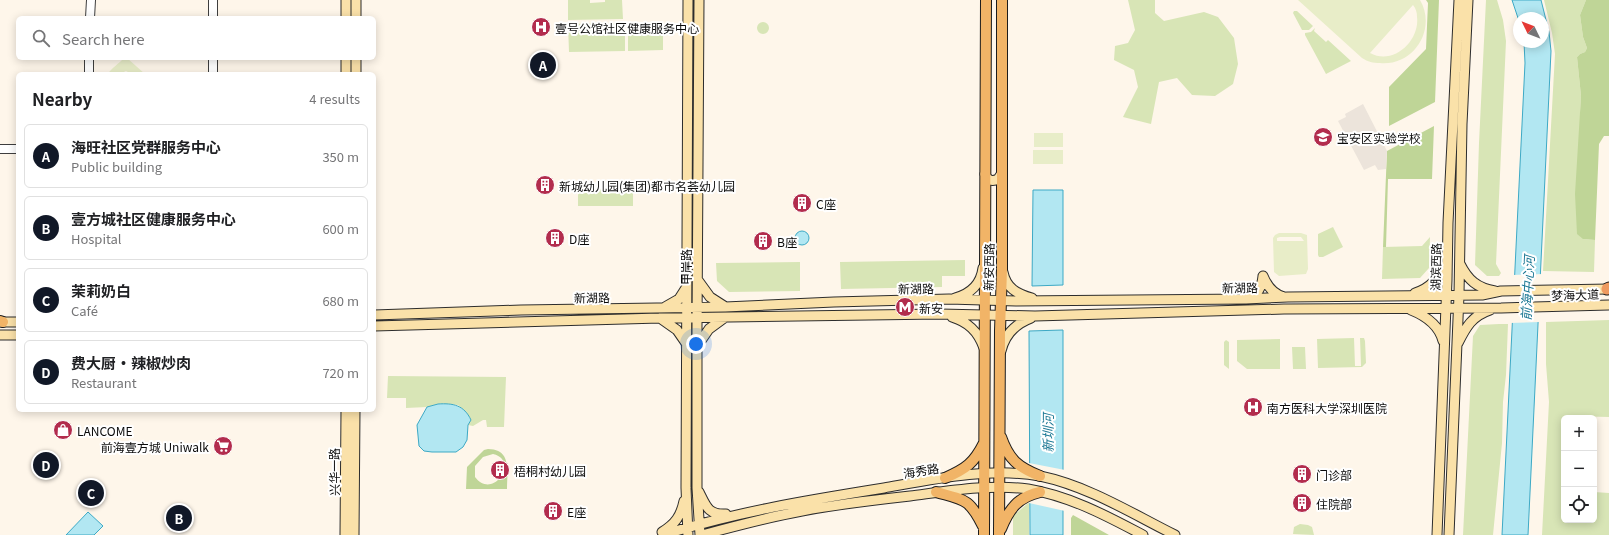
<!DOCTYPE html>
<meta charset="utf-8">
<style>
:root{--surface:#fff;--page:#f6f6f6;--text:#202124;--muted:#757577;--line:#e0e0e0;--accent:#111827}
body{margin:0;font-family:Georgia,"Noto Sans SC",serif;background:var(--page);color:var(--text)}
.controls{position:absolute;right:12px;bottom:12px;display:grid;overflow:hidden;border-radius:6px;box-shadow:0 2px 10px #0003}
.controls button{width:36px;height:36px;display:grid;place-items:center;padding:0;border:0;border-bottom:1px solid var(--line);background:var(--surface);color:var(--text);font:20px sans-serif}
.compass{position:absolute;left:1513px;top:12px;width:36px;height:36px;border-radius:50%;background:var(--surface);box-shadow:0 2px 10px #0003;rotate:313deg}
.you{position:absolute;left:696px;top:344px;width:14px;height:14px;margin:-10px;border:3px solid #fff;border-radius:50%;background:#1a73e8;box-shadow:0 0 0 6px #1a73e833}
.badge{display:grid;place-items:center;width:26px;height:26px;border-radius:50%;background:var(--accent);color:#fff;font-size:13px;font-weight:700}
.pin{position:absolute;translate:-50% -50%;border:2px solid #fff;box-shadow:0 1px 4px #0006}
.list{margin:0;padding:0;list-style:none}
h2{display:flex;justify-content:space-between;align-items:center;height:52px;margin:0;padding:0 16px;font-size:17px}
h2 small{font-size:13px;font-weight:400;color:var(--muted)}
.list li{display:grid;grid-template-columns:26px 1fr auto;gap:12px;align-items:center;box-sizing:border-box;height:64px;margin:0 8px 8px;padding:0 8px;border:1px solid var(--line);border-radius:6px}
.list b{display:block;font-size:15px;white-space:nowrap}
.list p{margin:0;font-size:13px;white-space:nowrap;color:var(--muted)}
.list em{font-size:13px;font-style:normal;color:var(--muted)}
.icon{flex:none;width:22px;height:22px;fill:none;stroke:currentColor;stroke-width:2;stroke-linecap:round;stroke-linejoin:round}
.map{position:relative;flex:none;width:1609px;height:535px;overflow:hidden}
.search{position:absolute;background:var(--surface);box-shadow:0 2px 10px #0003;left:16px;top:16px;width:360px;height:44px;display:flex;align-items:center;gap:10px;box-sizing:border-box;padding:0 14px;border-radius:6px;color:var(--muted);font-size:15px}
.panel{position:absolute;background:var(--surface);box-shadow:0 2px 10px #0003;left:16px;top:72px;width:360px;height:340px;border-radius:6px}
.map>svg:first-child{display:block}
</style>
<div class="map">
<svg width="1609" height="535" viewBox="0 0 1609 535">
<rect width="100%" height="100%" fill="#fef6ea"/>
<path fill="#d8e5b6" d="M 568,0 L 590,0 L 590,3 L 605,2 L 605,0 L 622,0 L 623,19 L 568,20 Z
M 1128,0 L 1155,0 L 1155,13 L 1164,21 L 1204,12 L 1218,17 L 1234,38 L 1238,64 L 1233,84 L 1215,96 L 1192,95 L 1177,78 L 1159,82 L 1151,124 L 1123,117 L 1138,87 L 1134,70 L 1114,60 L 1115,46 L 1128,43 L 1135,30 Z
M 1486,0 L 1497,0 L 1503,20 L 1506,41 L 1496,264 L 1501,273 L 1499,276 L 1487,276 L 1475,265 L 1479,143 Z
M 1544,0 L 1586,0 L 1580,15 L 1583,37 L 1587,48 L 1585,52 L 1580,54 L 1577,57 L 1581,96 L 1580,114 L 1583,239 L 1595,240 L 1594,272 L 1543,271 L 1555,54 L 1552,33 Z
M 1294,11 L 1297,11 L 1313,26 L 1309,30 L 1302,30 L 1293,13 Z
M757 28a6 6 0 1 1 12 0a6 6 0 1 1-12 0Z
M 625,23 L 625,51 L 569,52 L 568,24 Z
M 628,23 L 657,23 L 657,26 L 663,25 L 663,50 L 628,51 Z
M 1315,28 L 1314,31 L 1326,42 L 1328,40 L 1351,61 L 1326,74 L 1305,35 L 1305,33 L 1311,32 Z
M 578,186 L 633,186 L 633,206 L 578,206 Z
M 1333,227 L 1343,247 L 1323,257 L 1319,257 L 1318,255 L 1318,234 Z
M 1430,237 L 1429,268 L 1420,278 L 1382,279 L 1383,247 L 1422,246 Z
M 965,260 L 965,276 L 942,276 L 942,287 L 841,289 L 840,262 Z
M 800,262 L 800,291 L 729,292 L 717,281 L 716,263 Z
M 1609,320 L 1609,417 L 1569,416 L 1569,418 L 1564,418 L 1564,520 L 1594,520 L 1594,492 L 1609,493 L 1609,535 L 1542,535 L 1549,402 L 1546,364 L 1546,322 Z
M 1499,324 L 1508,324 L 1506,375 L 1503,402 L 1502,443 L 1493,535 L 1463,535 L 1473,336 L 1480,325 Z
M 1354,338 L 1355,366 L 1361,366 L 1360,338 L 1364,338 L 1365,341 L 1366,363 L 1362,367 L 1318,368 L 1317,339 Z
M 1280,339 L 1280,369 L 1247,369 L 1237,361 L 1237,340 Z
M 1226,340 L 1229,342 L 1229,369 L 1224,365 L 1224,342 Z
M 1292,347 L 1305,347 L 1306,369 L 1293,369 Z
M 388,376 L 506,377 L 504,427 L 487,427 L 486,420 L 483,420 L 473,426 L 468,425 L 469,416 L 458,405 L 448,404 L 438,404 L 427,407 L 406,408 L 406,398 L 387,398 Z
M 1029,503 L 1029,535 L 1013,535 L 1013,516 L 1027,504 Z
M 1300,524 L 1308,525 L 1312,527 L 1314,535 L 1293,534 L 1294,527 Z"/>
<path fill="#bfd597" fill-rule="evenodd" d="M 1426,0 L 1439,0 L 1435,102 L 1389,126 L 1389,87 L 1426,49 L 1428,3 Z
M 1586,0 L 1609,0 L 1609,136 L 1604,136 L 1599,144 L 1595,240 L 1583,239 L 1577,234 L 1575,194 L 1581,96 L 1577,57 L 1580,54 L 1585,52 L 1587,48 L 1583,37 L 1580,15 Z
M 1434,126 L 1432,179 L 1388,179 L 1386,247 L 1383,247 L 1387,151 Z
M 488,449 C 512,449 507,472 507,489 L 466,489 L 467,467 L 484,450 ZM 493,454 C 520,460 493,501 475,477 L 475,466 L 483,457 Z
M 1073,515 L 1109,535 L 1071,535 L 1071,518 Z"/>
<path fill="#e8edc8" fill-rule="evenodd" d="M 1298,0 L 1420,0 C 1437,29 1414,66 1380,63 C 1373,63 1368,62 1362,58 ZM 1413,5 C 1416,9 1417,12 1417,17 C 1420,40 1394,66 1370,53 Z
M 124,58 L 127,58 L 145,74 L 132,74 L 126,71 L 119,74 L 108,74 C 112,67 119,64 124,58 Z
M 1034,133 L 1063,133 L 1063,147 L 1034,147 Z
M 1033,150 L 1063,150 L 1063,164 L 1033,164 Z
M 1279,233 L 1301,233 L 1307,235 L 1308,269 L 1306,274 L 1279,276 L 1274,272 L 1273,238 L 1275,235 ZM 1280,237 L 1301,237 L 1304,241 L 1277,241 L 1277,238 Z"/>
<path fill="#ece4db" d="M 1363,104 L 1387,151 L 1386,169 L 1378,170 L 1375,165 L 1364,170 L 1338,121 L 1346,117 L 1345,114 Z"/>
<path fill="#b2e7f2" stroke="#3da9c5" d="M 1512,0 L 1541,0 L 1549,32 L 1551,51 L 1528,535 L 1502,535 L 1525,63 L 1524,42 L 1543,42 L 1543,18 L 1519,18 L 1519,21 Z
M 1033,190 L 1063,190 L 1063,285 L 1032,286 Z
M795 238a7 7 0 1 1 14 0a7 7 0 1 1-14 0Z
M 1063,330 L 1063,535 L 1030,535 L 1029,331 Z
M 438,404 C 453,403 464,405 471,420 L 468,425 L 467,440 L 463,447 L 456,452 L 432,452 L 424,451 L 419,446 L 417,425 L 427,407 Z
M 88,512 L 103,526 L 94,535 L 66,535 Z"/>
<path fill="#fef6ea" d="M 1543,274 L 1540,322 L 1510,323 L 1513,275 Z
M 1029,463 L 1065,470 L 1065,511 L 1029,503 Z"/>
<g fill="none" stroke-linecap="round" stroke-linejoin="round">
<defs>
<path id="tertiary" d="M 90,18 L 91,0
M 213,18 L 213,0
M 89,74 L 89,58
M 213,74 L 213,58
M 0,149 L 18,149"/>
<path id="secondary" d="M 688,0 L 686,488 L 688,535
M 699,0 L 697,327 L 697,488 L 700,535
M 346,18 L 346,0
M 356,18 L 356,0
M 346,74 L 346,58
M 356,74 L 356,58
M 985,174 C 987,180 992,182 998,179 L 1002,173
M 1460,264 C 1468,280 1477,288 1495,291
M 1003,272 C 1006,288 1017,294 1032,298
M 1263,276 C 1267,286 1273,294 1284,297
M 697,279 L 710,297 L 724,306
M 1415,293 C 1432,288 1439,276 1447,263
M 955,298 C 970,294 981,284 983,268
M 1249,298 C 1259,294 1262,286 1263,276
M 665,307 L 679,299 L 686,288
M 1411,310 C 1426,316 1439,325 1443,341
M 374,315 L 521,310 L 725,307 L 834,302 L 949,299 L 1016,301 L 1246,299 L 1288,297 L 1482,295 L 1501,291 L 1609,289
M 952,317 C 968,322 978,331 984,348
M 660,318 L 677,330 L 686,343
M 0,322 L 18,322
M 374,326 L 660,318 L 940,314 L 1035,316 L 1284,309 L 1501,308 L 1609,305
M 0,335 L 18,335
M 1458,343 C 1466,327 1472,316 1490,310
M 698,345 L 709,329 L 724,318
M 1001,351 C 1005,334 1015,324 1031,318
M 699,492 C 706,506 708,515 726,514
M 662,532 C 675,524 681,516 684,501
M 345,535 L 346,410
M 354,535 L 355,410
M 663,535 C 735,512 809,500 884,488 C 934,479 989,467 1040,476 C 1088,486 1131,513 1175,535
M 702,535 C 735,526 768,517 802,511 C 838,504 874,500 910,496 C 949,491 989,484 1028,489 C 1070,496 1107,516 1143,535
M 1437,535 L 1447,280 L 1448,223 L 1459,0
M 1449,535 L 1459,295 L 1462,124 L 1468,0"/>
<path id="primary" d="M 0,321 L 3,322
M 1001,437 C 1009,460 1018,467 1040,476
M 945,478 C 966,469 974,463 984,443
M 936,492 C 964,500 969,498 983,526
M 1001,529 C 1009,509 1018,497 1040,492
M 984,535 L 986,0
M 999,535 L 1000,331 L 1002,269 L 1002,0"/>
<path id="trunk" d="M 1607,289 L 1609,288"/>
</defs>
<use href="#tertiary" stroke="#3e3e3e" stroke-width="10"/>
<use href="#secondary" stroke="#2d2d2d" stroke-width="11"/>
<use href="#primary" stroke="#1c1c1c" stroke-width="12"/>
<use href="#trunk" stroke="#1c1c1c" stroke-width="13"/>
<use href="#tertiary" stroke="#fff" stroke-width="8"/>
<use href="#secondary" stroke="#fae1a9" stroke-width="9"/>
<use href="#primary" stroke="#f1b467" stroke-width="10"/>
<use href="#trunk" stroke="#ee9a60" stroke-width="11"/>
</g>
<defs>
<symbol id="hospital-disc" viewBox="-11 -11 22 22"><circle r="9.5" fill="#b22c4d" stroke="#fff"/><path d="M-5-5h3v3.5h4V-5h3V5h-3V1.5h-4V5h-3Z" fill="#fff"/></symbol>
<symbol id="school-disc" viewBox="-11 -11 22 22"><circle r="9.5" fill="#b22c4d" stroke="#fff"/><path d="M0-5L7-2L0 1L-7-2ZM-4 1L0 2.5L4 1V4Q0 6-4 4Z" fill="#fff"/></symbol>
<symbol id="building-disc" viewBox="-11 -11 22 22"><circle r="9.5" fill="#b22c4d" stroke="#fff"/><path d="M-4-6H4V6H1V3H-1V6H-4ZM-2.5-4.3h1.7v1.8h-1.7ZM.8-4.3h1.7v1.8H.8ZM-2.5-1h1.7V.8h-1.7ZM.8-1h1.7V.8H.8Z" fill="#fff"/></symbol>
<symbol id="metro-disc" viewBox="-11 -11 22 22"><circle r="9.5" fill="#b22c4d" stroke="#fff"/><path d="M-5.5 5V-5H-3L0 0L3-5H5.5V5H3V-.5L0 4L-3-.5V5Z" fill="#fff"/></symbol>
<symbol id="shop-disc" viewBox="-11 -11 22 22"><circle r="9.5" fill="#b22c4d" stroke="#fff"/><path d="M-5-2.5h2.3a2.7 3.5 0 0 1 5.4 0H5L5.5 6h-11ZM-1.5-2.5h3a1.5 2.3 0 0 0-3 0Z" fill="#fff"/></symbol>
<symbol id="supermarket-disc" viewBox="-11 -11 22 22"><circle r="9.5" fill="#b22c4d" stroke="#fff"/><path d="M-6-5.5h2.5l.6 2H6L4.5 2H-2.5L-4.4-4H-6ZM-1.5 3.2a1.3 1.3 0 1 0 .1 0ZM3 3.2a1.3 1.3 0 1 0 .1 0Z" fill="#fff"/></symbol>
</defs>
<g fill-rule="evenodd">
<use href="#hospital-disc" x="530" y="16" width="22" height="22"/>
<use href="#school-disc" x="1312" y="126" width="22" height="22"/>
<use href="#building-disc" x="534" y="174" width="22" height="22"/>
<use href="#building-disc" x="791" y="192" width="22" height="22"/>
<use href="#building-disc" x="544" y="227" width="22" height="22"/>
<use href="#building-disc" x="752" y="230" width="22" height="22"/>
<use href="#metro-disc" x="894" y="296" width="22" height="22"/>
<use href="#hospital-disc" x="1242" y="396" width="22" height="22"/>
<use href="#shop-disc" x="52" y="419" width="22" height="22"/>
<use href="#supermarket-disc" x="212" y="435" width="22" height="22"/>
<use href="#building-disc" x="489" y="459" width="22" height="22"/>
<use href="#building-disc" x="1291" y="463" width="22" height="22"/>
<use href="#building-disc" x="1291" y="492" width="22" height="22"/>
<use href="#building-disc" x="542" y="500" width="22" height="22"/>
</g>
<g text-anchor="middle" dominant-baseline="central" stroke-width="4" stroke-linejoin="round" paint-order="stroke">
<g font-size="12" fill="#0b0b0b" stroke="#fff" text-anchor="start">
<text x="555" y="27">壹号公馆社区健康服务中心</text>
<text x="1337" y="137">宝安区实验学校</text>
<text x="559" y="185">新城幼儿园(集团)都市名荟幼儿园</text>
<text x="816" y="203">C座</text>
<text x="569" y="238">D座</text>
<text x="777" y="241">B座</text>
<text x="919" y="307">新安</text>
<text x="1267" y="407">南方医科大学深圳医院</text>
<text x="77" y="430">LANCOME</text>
<text x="209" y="446" text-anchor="end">前海壹方城 Uniwalk</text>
<text x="514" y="470">梧桐村幼儿园</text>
<text x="1316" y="474">门诊部</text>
<text x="1316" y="503">住院部</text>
<text x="567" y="511">E座</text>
</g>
<g font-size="12" fill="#0b0b0b" stroke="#fff">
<text transform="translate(685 267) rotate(-90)">甲岸路</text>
<text transform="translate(988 267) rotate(-89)">新安西路</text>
<text transform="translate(1435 267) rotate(-89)">湖滨西路</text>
<text transform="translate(1240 287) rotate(-1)">新湖路</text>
<text transform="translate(916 288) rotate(-1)">新湖路</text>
<text transform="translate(1575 294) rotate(-2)">梦海大道</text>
<text transform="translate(592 297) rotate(-1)">新湖路</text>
<text transform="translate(921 470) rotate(-9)">海秀路</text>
<text transform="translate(333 472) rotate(-90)">兴华一路</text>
</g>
<g font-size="13" font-style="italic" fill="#1c7894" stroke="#fff">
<text transform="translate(1527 288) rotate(-87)">前海中心河</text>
<text transform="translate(1047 433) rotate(-90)">新圳河</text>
</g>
</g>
</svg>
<div class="controls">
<button>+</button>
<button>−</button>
<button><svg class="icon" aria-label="locate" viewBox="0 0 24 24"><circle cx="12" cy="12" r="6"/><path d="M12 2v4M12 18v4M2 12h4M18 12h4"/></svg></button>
</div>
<svg class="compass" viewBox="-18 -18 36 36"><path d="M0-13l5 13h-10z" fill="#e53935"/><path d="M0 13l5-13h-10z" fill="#757577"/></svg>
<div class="you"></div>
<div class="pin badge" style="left:543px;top:65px">A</div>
<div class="pin badge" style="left:179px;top:518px">B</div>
<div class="pin badge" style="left:91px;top:493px">C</div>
<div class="pin badge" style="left:46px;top:465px">D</div>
<div class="search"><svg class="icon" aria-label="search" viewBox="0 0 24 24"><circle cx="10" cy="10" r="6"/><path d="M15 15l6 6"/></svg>Search here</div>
<section class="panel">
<h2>Nearby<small>4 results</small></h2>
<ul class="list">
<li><span class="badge">A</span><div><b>海旺社区党群服务中心</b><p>Public building</p></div><em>350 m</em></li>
<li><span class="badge">B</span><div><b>壹方城社区健康服务中心</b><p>Hospital</p></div><em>600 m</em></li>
<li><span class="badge">C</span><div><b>茉莉奶白</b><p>Café</p></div><em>680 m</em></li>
<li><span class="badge">D</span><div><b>费大厨·辣椒炒肉</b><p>Restaurant</p></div><em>720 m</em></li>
</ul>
</section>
</div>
